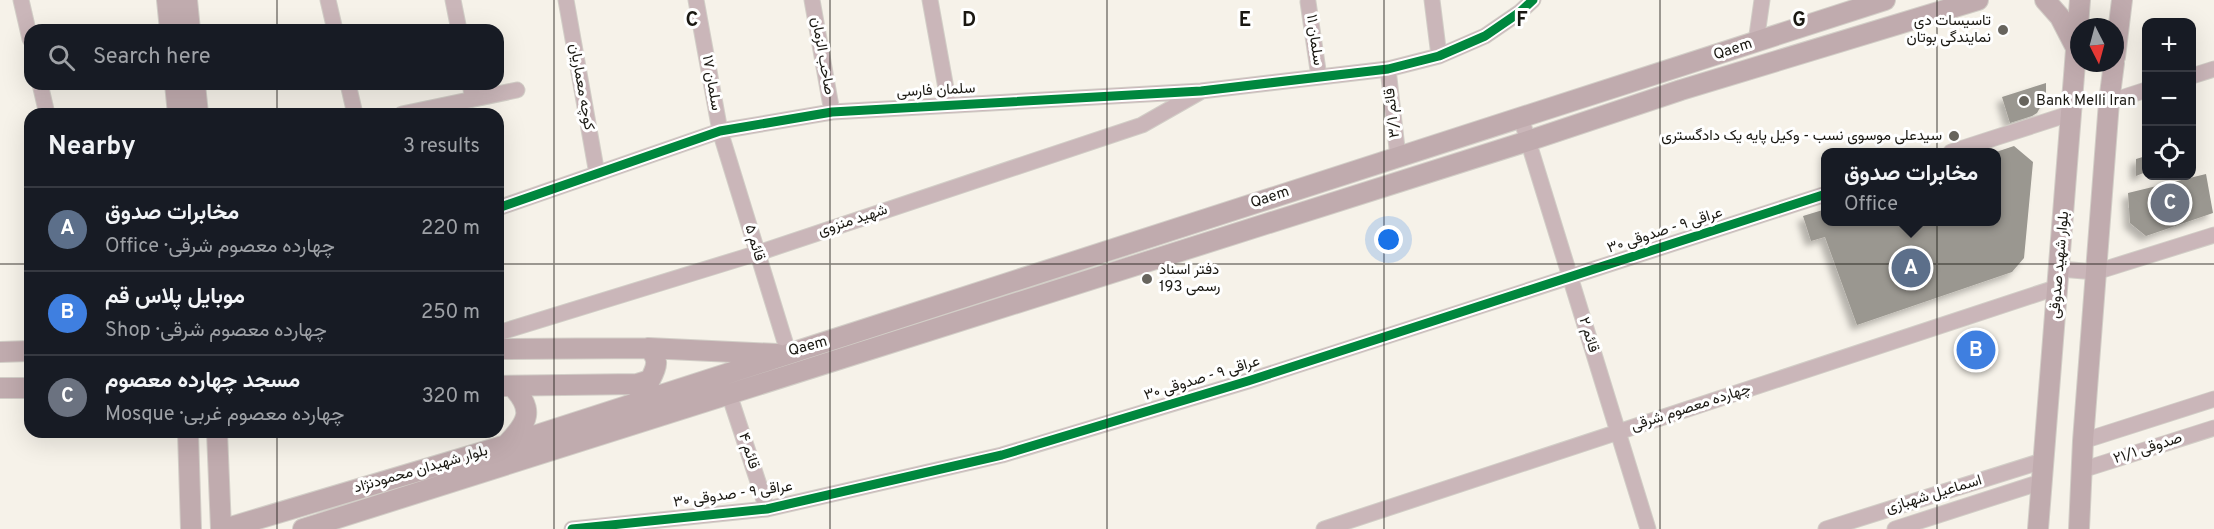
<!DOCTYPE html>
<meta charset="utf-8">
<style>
:root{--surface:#171b24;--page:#20242c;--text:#f1f3f6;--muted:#9ea1a6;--line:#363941;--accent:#b3b3b1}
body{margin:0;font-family:Overpass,Vazirmatn,sans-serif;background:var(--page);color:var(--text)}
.controls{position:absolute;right:18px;top:18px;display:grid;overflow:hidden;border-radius:12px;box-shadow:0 6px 24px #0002}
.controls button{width:54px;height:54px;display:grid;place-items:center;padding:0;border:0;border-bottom:2px solid var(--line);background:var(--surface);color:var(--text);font:30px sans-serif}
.compass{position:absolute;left:2070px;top:18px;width:54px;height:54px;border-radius:50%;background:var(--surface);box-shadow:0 6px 24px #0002;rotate:174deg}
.you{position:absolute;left:1389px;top:240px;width:21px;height:21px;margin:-15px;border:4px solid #fff;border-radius:50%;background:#1a73e8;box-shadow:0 0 0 9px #1a73e833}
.badge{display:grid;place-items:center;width:39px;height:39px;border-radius:50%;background:var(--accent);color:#fff;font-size:20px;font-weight:700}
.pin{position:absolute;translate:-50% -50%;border:3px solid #fff;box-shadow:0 2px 6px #0006}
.popup{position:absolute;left:1821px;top:148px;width:180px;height:78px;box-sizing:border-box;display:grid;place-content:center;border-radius:12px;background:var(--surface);filter:drop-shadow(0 2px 4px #0005);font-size:20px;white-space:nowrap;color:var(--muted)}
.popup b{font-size:22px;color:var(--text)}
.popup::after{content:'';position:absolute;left:50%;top:100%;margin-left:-12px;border:12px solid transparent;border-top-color:var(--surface)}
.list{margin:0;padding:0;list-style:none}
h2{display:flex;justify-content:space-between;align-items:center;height:78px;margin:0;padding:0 24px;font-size:26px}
h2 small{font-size:20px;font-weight:400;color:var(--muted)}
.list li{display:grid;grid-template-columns:39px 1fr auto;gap:18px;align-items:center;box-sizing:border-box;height:84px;padding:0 24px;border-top:2px solid var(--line)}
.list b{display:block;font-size:22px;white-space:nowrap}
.list p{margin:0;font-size:20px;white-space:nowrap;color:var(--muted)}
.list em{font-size:20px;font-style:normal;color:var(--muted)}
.icon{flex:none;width:33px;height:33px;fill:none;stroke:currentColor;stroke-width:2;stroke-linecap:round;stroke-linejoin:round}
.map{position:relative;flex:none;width:2214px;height:529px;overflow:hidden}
.search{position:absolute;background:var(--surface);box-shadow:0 6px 24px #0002;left:24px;top:24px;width:480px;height:66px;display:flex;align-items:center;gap:15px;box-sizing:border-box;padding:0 21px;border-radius:18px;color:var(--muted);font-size:22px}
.panel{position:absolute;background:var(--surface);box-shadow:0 6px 24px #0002;left:24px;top:108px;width:480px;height:330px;border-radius:18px}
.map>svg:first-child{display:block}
</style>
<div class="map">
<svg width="2214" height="529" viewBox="0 0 2214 529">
<defs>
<filter id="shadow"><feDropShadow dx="-5.5" dy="5.5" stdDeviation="3" flood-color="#0004"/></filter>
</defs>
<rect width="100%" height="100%" fill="#f6f2e9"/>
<path fill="#9a9790" filter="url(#shadow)" d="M 2046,83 L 2046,97 L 2037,113 L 2032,116 L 2010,123 L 2002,97 Z
M 2014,146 L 2033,162 L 2024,258 L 2012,272 L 1857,325 L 1825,237 L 1811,241 L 1803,216 L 1826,209 L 1826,222 L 1996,222 L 1996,152 Z
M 2146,156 L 2146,172 L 2136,176 L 2136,159 Z
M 2206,174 L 2213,213 L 2146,236 L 2130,223 L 2128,193 Z
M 1981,339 L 1985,355 L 1971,362 L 1967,344 Z"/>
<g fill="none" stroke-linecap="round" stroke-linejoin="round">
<defs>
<path id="minor" d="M 21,0 L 30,39
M 328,0 L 335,30
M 453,0 L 459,30
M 566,0 L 597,174
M 696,0 L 720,131 L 789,355
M 812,0 L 832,112
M 930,0 L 949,105
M 1432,0 L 1439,56
M 1308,2 L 1319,77
M 1756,42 L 1762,0
M 1388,69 L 1398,157
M 2192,76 L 2214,69
M 40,84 L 47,114
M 348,84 L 355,114
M 470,84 L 473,99
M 2109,102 L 2146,90
M 402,114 L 517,90
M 1521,118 L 1648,529
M 1951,152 L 2072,113
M 498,208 L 720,131 L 832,112 L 1201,91 L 1388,69 L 1439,56 L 1485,36 L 1520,12 L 1533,0
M 2060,269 L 2096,272 L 2214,235
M 498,333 L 758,253 L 1142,125 L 1200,92
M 729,394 L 767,509
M 2083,441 L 2214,399
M 2082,470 L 2214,428
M 572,529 L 767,509 L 1002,455 L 1248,381 L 1826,194
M 1324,529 L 2058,287
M 1826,529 L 2042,461
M 1895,529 L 2041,482"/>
<path id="major" d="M 167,0 L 170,30
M 187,0 L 190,30
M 2045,0 L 2060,17 L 2076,48
M 2115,57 L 2122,0
M 175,84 L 178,114
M 195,84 L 198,114
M 498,349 L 648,348 L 777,354
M 0,352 L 30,351
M 498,386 L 637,384 L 650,380 C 657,367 660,358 648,348
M 0,388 L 30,388
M 188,432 L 191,529
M 217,432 L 221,529
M 507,444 C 528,422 535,410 512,386
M 224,529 L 506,445 L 1885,0
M 303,529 L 1528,141 L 1681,90 L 1978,0
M 2038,529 L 2080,0
M 2079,529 L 2083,441 L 2109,102 L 2114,63"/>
</defs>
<use href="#minor" stroke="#d2cec7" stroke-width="17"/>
<use href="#major" stroke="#d2cec7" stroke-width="22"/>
<use href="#minor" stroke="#cab6b9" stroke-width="15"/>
<use href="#major" stroke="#c0abae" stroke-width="20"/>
<defs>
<path id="cycleway" d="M 498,208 L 720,131 L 832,112 L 1201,91 L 1388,69 L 1439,56 L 1485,36 L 1520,12 L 1533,0
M 572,529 L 767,509 L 1002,455 L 1248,381 L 1826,194"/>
</defs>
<use href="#cycleway" stroke="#fff" stroke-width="13"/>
<use href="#cycleway" stroke="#00873e" stroke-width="9"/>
</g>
<path fill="none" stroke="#1a1812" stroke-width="1.5" stroke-opacity="0.55" d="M 277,0 L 277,30M 554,0 L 554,529M 830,0 L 830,529M 1107,0 L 1107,529M 1384,0 L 1384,529M 1660,0 L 1660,529M 1937,0 L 1937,529M 277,84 L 277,114M 0,264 L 30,264M 498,264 L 2214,264M 277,432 L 277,529"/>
<g fill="#67645d" stroke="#fff" stroke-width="2">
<circle cx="2003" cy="30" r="6"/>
<circle cx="2024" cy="101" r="6"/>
<circle cx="1954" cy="136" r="6"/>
<circle cx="1147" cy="279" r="6"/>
</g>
<g text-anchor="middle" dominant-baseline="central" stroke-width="6" stroke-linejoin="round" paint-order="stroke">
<g font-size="15" fill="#1a1812" stroke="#fff" text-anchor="end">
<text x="1991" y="21">تاسیسات دی<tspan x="1991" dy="17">نمایندگی بوتان</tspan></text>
<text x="2036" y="101" text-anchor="start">Bank Melli Iran</text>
<text x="1942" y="136">سیدعلی موسوی نسب - وکیل پایه یک دادگستری</text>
<text x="1159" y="270" text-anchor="start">دفتر اسناد<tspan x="1159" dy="17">رسمی 193</tspan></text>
</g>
<g font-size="15" fill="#1a1812" stroke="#fff">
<text transform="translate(1314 40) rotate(82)">سلمان ۱۱</text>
<text transform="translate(1733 50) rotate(-18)">Qaem</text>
<text transform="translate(822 56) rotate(80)">صاحب الزمان</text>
<text transform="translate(711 83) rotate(80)">سلمان ۱۷</text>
<text transform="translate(581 87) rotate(80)">کوچه معماریان</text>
<text transform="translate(936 91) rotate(-3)">سلمان فارسی</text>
<text transform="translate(1393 113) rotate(-96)">قائم ۳/۱</text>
<text transform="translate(1270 198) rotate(-18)">Qaem</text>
<text transform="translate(853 221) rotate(-18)">شهید منزوی</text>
<text transform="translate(1665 231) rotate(-18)">عراقی ۹ - صدوقی ۳۰</text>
<text transform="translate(754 243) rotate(73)">قائم ۵</text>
<text transform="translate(2060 265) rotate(-85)">بلوار شهید صدوقی</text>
<text transform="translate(1588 335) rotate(73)">قائم ۲</text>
<text transform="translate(808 347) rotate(-15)">Qaem</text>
<text transform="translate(1202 379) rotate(-17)">عراقی ۹ - صدوقی ۳۰</text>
<text transform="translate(1691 408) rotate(-18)">چهارده معصوم شرقی</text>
<text transform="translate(2148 449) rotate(-18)">صدوقی ۲۱/۱</text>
<text transform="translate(748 451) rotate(72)">قائم ۴</text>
<text transform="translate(421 470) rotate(-16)">بلوار شهیدان محمودنژاد</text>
<text transform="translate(733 495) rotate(-8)">عراقی ۹ - صدوقی ۳۰</text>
<text transform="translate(1934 495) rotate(-17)">اسماعیل شهبازی</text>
</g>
</g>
<g font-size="20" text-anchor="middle" font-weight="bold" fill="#1a1812" stroke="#fff" stroke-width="6" stroke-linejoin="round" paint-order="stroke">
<text x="692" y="26">C</text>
<text x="969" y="26">D</text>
<text x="1245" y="26">E</text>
<text x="1522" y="26">F</text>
<text x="1799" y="26">G</text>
</g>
</svg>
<div class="controls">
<button>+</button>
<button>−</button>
<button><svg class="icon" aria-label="locate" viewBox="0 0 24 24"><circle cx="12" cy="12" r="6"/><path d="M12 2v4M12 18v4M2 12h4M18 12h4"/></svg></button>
</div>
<svg class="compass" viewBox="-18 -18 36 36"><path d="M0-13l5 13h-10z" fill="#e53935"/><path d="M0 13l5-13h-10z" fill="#9ea1a6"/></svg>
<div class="you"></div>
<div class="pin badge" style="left:1911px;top:268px;background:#5c6f8a">A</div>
<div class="popup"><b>مخابرات صدوق</b>Office</div>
<div class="pin badge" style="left:1976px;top:350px;background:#3f7fe0">B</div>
<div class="pin badge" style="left:2170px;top:203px;background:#6b7280">C</div>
<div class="search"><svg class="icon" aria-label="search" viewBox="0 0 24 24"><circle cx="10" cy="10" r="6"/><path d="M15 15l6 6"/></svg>Search here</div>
<section class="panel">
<h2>Nearby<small>3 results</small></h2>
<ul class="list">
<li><span class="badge" style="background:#5c6f8a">A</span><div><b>مخابرات صدوق</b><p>Office · چهارده معصوم شرقی</p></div><em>220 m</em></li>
<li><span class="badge" style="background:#3f7fe0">B</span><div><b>موبایل پلاس قم</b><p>Shop · چهارده معصوم شرقی</p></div><em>250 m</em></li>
<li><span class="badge" style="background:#6b7280">C</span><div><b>مسجد چهارده معصوم</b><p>Mosque · چهارده معصوم غربی</p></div><em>320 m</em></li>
</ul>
</section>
</div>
